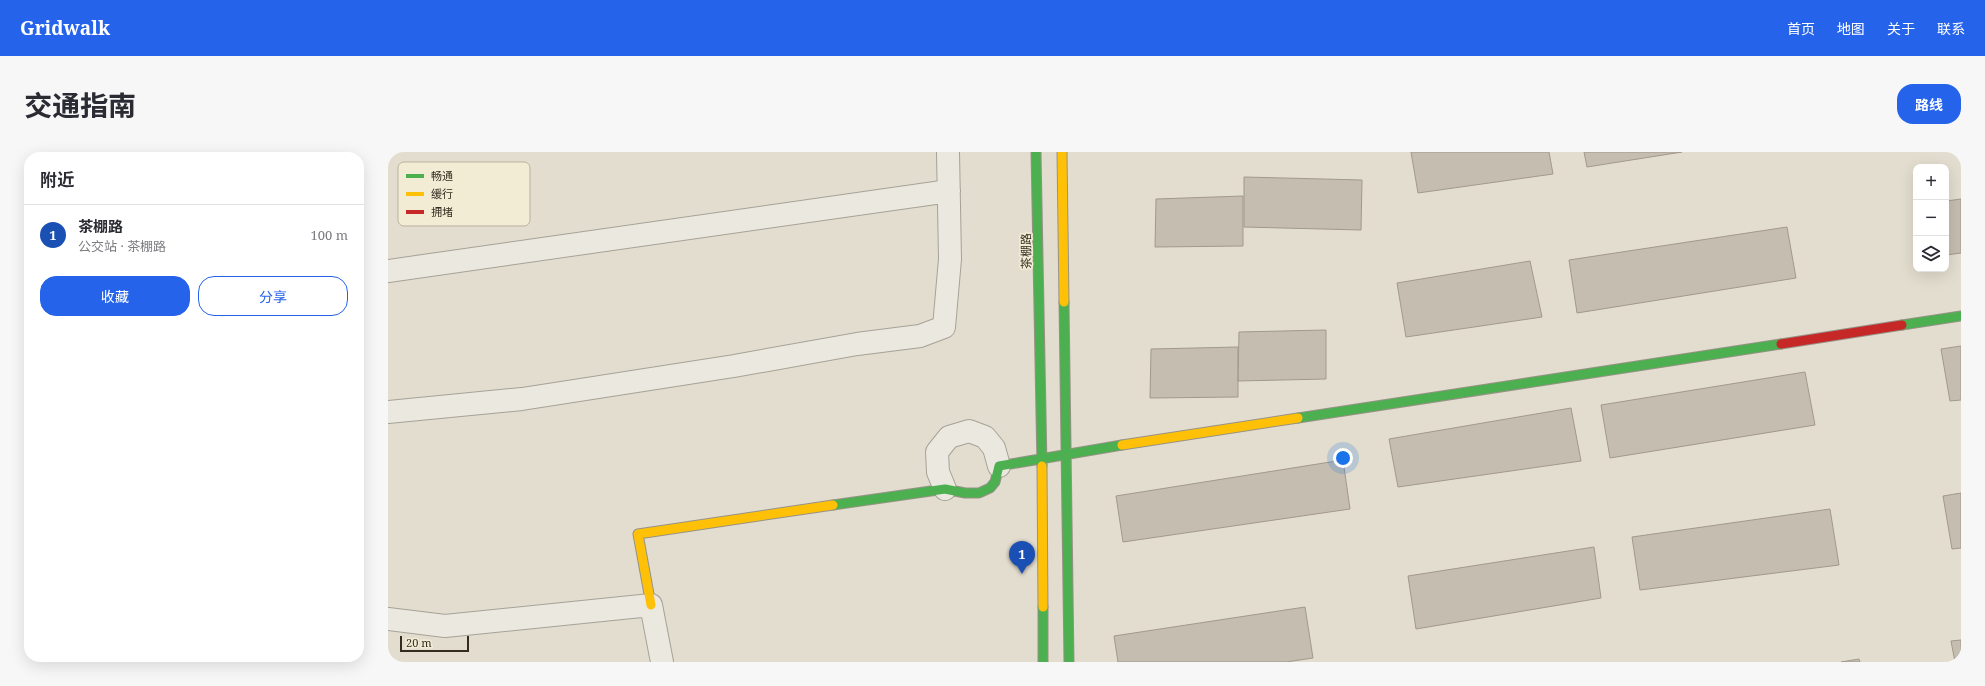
<!DOCTYPE html>
<html lang="zh">
<meta charset="utf-8">
<style>
:root{--surface:#fff;--page:#f7f7f7;--text:#2b2b33;--muted:#7c7c81;--line:#e1e1e2;--accent:#2563eb}
body{margin:0;font-family:"Noto Serif","Noto Sans SC",serif;background:var(--page);color:var(--text)}
.controls{position:absolute;right:12px;top:12px;display:grid;overflow:hidden;border-radius:8px;box-shadow:0 4px 16px #0002}
.controls button{width:36px;height:36px;display:grid;place-items:center;padding:0;border:0;border-bottom:1px solid var(--line);background:var(--surface);color:var(--text);font:20px sans-serif}
.scale{position:absolute;left:12px;bottom:10px;width:69px;box-sizing:border-box;padding-left:4px;border:2px solid #352c20;border-top:0;font-size:11px;line-height:14px;white-space:nowrap;color:#352c20;-webkit-text-stroke:3px #f2ecd5;paint-order:stroke}
.you{position:absolute;left:955px;top:306px;width:14px;height:14px;margin:-10px;border:3px solid #fff;border-radius:50%;background:#1a73e8;box-shadow:0 0 0 6px #1a73e833}
.badge{display:grid;place-items:center;width:26px;height:26px;border-radius:50%;background:var(--accent);color:#fff;font-size:13px;font-weight:700}
.pin{position:absolute;translate:-50% -33px;filter:drop-shadow(0 1px 2px #0008)}
.pin::after{content:'';position:absolute;top:21px;width:14px;height:12px;background:inherit;clip-path:polygon(0 0,100% 0,50% 100%)}
.list{margin:0;padding:0;list-style:none}
h2{display:flex;justify-content:space-between;align-items:center;height:52px;margin:0;padding:0 16px;font-size:17px}
h2 small{font-size:13px;font-weight:400;color:var(--muted)}
.list li{display:grid;grid-template-columns:26px 1fr auto;gap:12px;align-items:center;box-sizing:border-box;height:60px;padding:0 16px;border-top:1px solid var(--line)}
.list b{display:block;font-size:15px;white-space:nowrap}
.list p{margin:0;font-size:13px;white-space:nowrap;color:var(--muted)}
.list em{font-size:13px;font-style:normal;color:var(--muted)}
.actions{display:flex;gap:8px;padding:12px 16px}
.actions a{flex:1;padding:9px 0;border:1px solid var(--accent);border-radius:16px;text-align:center;font-size:14px;color:var(--accent)}
.actions .main{background:var(--accent);color:#fff}
.icon{flex:none;width:22px;height:22px;fill:none;stroke:currentColor;stroke-width:2;stroke-linecap:round;stroke-linejoin:round}
.map{position:relative;flex:none;width:1573px;height:510px;overflow:hidden;border-radius:16px}
header{display:flex;align-items:center;gap:24px;box-sizing:border-box;height:56px;padding:0 20px;background:var(--accent);color:#fff}
header strong{font-size:19px}
nav{display:flex;gap:22px;margin-inline-start:auto;font-size:14px}
.intro{display:flex;align-items:center;justify-content:space-between;box-sizing:border-box;height:96px;padding:0 24px}
h1{margin:0;font-size:28px}
.button{padding:10px 18px;border-radius:16px;background:var(--accent);color:#fff;font-size:14px;font-weight:700}
main{display:flex;gap:24px;padding:0 24px}
aside{flex:1;background:var(--surface);border-radius:16px;box-shadow:0 4px 16px #0002}
.map>svg:first-child{display:block}
</style>
<header>
<strong>Gridwalk</strong>
<nav><a>首页</a><a>地图</a><a>关于</a><a>联系</a></nav>
</header>
<div class="intro"><h1>交通指南</h1><a class="button">路线</a></div>
<main>
<aside>
<h2>附近<small></small></h2>
<ul class="list">
<li><span class="badge" style="background:#1a4fb4">1</span><div><b>茶棚路</b><p>公交站 · 茶棚路</p></div><em>100 m</em></li>
</ul>
<div class="actions"><a class="main">收藏</a><a>分享</a></div>
</aside>
<div class="map">
<svg width="1573" height="510" viewBox="0 0 1573 510">
<rect width="100%" height="100%" fill="#e2ddce"/>
<path fill="#c5bdaf" stroke="#a2998d" d="M 1023,0 L 1161,0 L 1165,22 L 1030,41 Z
M 1196,0 L 1294,0 L 1199,15 Z
M 856,25 L 974,28 L 973,78 L 856,75 Z
M 855,44 L 855,94 L 767,95 L 768,47 Z
M 1573,47 L 1573,101 L 1558,103 L 1558,49 Z
M 1399,75 L 1408,126 L 1189,161 L 1181,108 Z
M 1142,109 L 1154,165 L 1018,185 L 1009,131 Z
M 938,178 L 938,227 L 850,229 L 851,180 Z
M 1573,194 L 1573,248 L 1562,249 L 1553,197 Z
M 850,195 L 850,245 L 762,246 L 763,197 Z
M 1417,220 L 1427,273 L 1222,306 L 1213,253 Z
M 1183,256 L 1193,309 L 1010,335 L 1001,287 Z
M 955,308 L 962,357 L 735,390 L 728,344 Z
M 1573,341 L 1573,396 L 1564,397 L 1555,344 Z
M 1442,357 L 1451,413 L 1252,438 L 1244,385 Z
M 1206,395 L 1213,446 L 1028,477 L 1020,424 Z
M 917,455 L 925,506 L 898,510 L 730,510 L 726,484 Z
M 1573,488 L 1573,510 L 1567,510 L 1563,489 Z
M 1471,507 L 1472,510 L 1453,510 Z"/>
<g fill="none" stroke-linecap="round" stroke-linejoin="round">
<defs>
<path id="street" d="M 0,119 L 561,39
M 0,260 L 134,247 L 346,214 L 469,192 L 532,184 L 556,175 L 562,107 L 560,0
M 557,337 L 550,320 L 549,300 L 561,285 L 581,279 L 597,285 L 606,296 L 611,314
M 0,467 L 57,474 L 263,453 L 274,510"/>
<path id="fast" d="M 648,0 L 654,314
M 676,150 L 681,510
M 1514,173 L 1573,164
M 910,266 L 1393,192
M 445,353 L 557,337 L 577,341 L 591,341 L 602,336 L 607,330 L 611,314 L 734,293
M 655,455 L 655,510"/>
<path id="slow" d="M 674,0 L 676,150
M 734,293 L 910,266
M 654,314 L 655,455
M 263,453 L 250,382 L 445,353"/>
<path id="jam" d="M 1393,192 L 1514,173"/>
</defs>
<use href="#street" stroke="#a7a297" stroke-width="24"/>
<use href="#fast" stroke="#979286" stroke-width="11"/>
<use href="#slow" stroke="#979286" stroke-width="11"/>
<use href="#jam" stroke="#979286" stroke-width="11"/>
<use href="#street" stroke="#eae8df" stroke-width="22"/>
<use href="#fast" stroke="#4caf50" stroke-width="9"/>
<use href="#slow" stroke="#ffc107" stroke-width="9"/>
<use href="#jam" stroke="#c62828" stroke-width="9"/>
</g>
<g text-anchor="middle" dominant-baseline="central" stroke-width="3.5" stroke-linejoin="round" paint-order="stroke">
<g font-size="12" fill="#352c20" stroke="#f2ecd5">
<text transform="translate(638 99) rotate(-91)">茶棚路</text>
</g>
</g>
<rect x="10" y="10" width="132" height="64" rx="6" fill="#f2ecd5" stroke="#b9b29f" stroke-width="1"/>
<rect x="18" y="22" width="18" height="4" fill="#4caf50"/>
<rect x="18" y="40" width="18" height="4" fill="#ffc107"/>
<rect x="18" y="58" width="18" height="4" fill="#c62828"/>
<g font-size="11" fill="#352c20">
<text x="43" y="28">畅通</text>
<text x="43" y="46">缓行</text>
<text x="43" y="64">拥堵</text>
</g>
</svg>
<div class="controls">
<button>+</button>
<button>−</button>
<button><svg class="icon" aria-label="layers" viewBox="0 0 24 24"><path d="M12 4l9 5-9 5-9-5zM3 14l9 5 9-5"/></svg></button>
</div>
<div class="scale">20 m</div>
<div class="you"></div>
<div class="pin badge" style="left:634px;top:422px;background:#1a4fb4">1</div>
</div>
</main>
